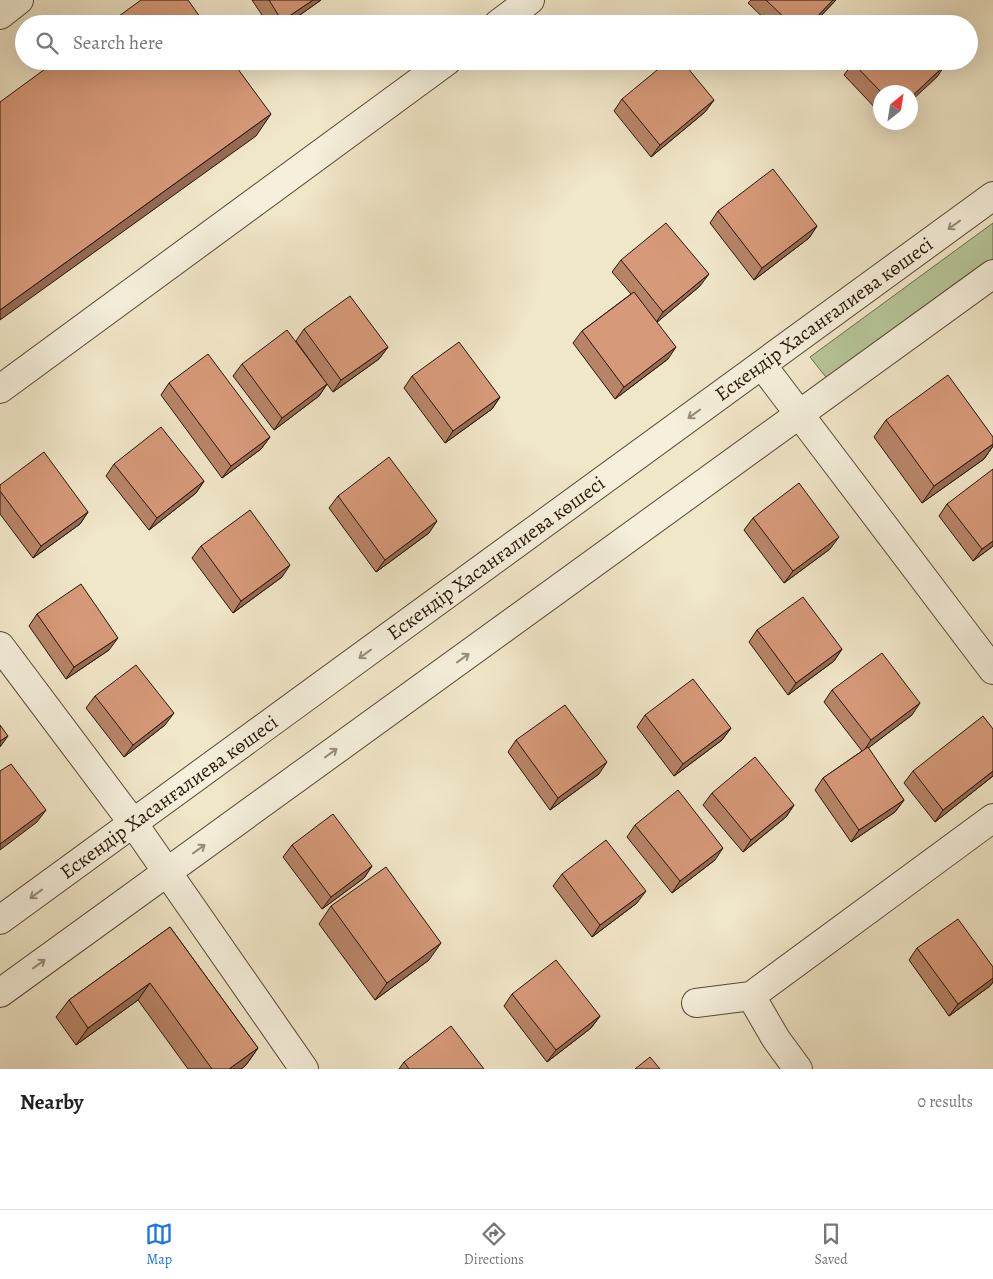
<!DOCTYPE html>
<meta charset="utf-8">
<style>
:root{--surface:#fff;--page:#f6f6f6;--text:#222;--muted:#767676;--line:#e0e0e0;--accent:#1a73e8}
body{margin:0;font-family:Alegreya,serif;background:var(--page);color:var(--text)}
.compass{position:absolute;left:873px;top:85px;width:45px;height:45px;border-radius:50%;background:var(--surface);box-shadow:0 5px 20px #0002;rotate:30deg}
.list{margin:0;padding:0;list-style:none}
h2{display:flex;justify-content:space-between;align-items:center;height:65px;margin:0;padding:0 20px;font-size:21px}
h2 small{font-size:16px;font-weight:400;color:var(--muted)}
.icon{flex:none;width:28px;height:28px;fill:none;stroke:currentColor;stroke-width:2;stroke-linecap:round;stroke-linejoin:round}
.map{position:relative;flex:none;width:993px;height:1069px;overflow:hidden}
.search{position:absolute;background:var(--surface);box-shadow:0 5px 20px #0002;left:15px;right:15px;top:15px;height:55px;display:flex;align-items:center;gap:12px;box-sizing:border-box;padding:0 18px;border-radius:28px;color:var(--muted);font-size:19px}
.sheet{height:140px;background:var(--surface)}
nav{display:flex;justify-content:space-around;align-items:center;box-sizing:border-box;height:70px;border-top:1px solid var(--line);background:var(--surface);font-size:14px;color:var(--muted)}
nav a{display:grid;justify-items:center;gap:2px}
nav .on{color:var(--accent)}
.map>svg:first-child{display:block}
</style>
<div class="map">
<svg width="993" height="1069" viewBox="0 0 993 1069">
<rect width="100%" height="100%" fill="#f0e6c8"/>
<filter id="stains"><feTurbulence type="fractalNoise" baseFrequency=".004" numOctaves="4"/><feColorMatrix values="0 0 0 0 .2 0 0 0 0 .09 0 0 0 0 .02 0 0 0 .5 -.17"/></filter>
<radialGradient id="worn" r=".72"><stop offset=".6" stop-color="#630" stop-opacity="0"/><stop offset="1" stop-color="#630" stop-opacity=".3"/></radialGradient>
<path fill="#b6c699" stroke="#6e6e4e" d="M 993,223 L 993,261 L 829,381 L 810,357 Z"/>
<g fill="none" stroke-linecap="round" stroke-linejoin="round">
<defs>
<path id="minor" d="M 0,15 L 19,0
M 498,24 L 530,0
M 762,365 L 993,670
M 0,389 L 447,61
M 0,646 L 133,823 L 304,1069
M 751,996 L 776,1039 L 798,1069
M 696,1003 L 751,996 L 993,818"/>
<path id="tertiary" d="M 0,920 L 993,196
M 0,993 L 993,274"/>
</defs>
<use href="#minor" stroke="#594935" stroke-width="30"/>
<use href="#tertiary" stroke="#594935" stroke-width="30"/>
<use href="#minor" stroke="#f5efdb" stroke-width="28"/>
<use href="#tertiary" stroke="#f5efdb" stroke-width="28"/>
</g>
<path fill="#b88468" stroke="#271504" d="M 252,0 L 321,0 L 287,24 L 268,24 Z
M 751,0 L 836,0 L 813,24 L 770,24 L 748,3 Z
M 853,63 L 937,77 L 880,92 L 880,113 L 844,75 Z
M 622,99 L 714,100 L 705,112 L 651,157 L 614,111 Z
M 718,211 L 817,226 L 809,238 L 754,280 L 710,223 Z
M 621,260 L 700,286 L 657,322 L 668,359 L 615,399 L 573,343 L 582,331 L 631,294 L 612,272 Z
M 304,329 L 388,347 L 379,359 L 333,392 L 327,384 L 319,396 L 274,430 L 233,376 L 242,364 L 322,377 L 296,341 Z
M 412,376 L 500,397 L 492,409 L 445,443 L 404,388 Z
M 169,383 L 270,437 L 261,449 L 222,478 L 161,395 Z
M 886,420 L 993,437 L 993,446 L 984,459 L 922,503 L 874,437 Z
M 114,464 L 204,481 L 196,493 L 149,530 L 106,476 Z
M 0,485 L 88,512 L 80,524 L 33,558 L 0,514 Z
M 338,496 L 429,533 L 376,572 L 329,508 Z
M 947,504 L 993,546 L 973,561 L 939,516 Z
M 753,518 L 830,549 L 784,583 L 744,530 Z
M 201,546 L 282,577 L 233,613 L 192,558 Z
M 37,614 L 109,650 L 66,679 L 29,626 Z
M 757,630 L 842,649 L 834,661 L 788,695 L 749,642 Z
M 832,690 L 912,715 L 868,748 L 904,800 L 895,812 L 851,842 L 815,790 L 823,778 L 862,751 L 824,702 Z
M 95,696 L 165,725 L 124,757 L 86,708 Z
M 645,715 L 731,728 L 722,740 L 674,776 L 637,727 Z
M 516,740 L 599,774 L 550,810 L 508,752 Z
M 913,771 L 993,776 L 935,822 L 904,783 Z
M 712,793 L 794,805 L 786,817 L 743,852 L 703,805 Z
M 635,825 L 715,860 L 672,893 L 627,837 Z
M 292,845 L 372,866 L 364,878 L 322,909 L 283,857 Z
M 562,874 L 637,903 L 592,937 L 553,886 Z
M 331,906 L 429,960 L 375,1000 L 319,924 Z
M 170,927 L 258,1048 L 246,1065 L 241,1069 L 188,1069 L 138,1000 L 76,1045 L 56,1017 L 69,1000 Z
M 917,948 L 993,967 L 993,982 L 990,986 L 949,1016 L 909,960 Z
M 512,994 L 600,1016 L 591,1028 L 547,1062 L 504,1006 Z
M 404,1062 L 484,1069 L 399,1069 Z"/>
<path fill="#966b55" stroke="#271504" d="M 313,0 L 321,0 L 287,24 L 280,24 L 282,21 Z
M 833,0 L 836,0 L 813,24 L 810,24 Z
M 945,65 L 937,77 L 910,102 L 910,98 Z
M 714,100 L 705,112 L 651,157 L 660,145 Z
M 271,114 L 256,136 L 0,320 L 0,310 Z
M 817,226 L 809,238 L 754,280 L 762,268 Z
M 709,274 L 700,286 L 655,324 L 663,312 Z
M 388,347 L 379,359 L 333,392 L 341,380 Z
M 676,347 L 668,359 L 615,399 L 624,387 Z
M 327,384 L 319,396 L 274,430 L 282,418 Z
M 500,397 L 492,409 L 445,443 L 453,431 Z
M 270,437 L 261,449 L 222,478 L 231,466 Z
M 993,444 L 993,446 L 984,459 L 922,503 L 934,486 Z
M 204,481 L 196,493 L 149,530 L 157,518 Z
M 88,512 L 80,524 L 33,558 L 41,546 Z
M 437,521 L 429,533 L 376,572 L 385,560 Z
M 839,537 L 830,549 L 784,583 L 793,571 Z
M 993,541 L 993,546 L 973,561 L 982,549 Z
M 290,565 L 282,577 L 233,613 L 241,601 Z
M 118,638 L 109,650 L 66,679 L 74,667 Z
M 842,649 L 834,661 L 788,695 L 796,683 Z
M 920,703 L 912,715 L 863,752 L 871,740 Z
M 174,713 L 165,725 L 124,757 L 133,745 Z
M 731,728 L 722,740 L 674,776 L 683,764 Z
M 8,736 L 0,747 L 0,741 Z
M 607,762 L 599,774 L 550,810 L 558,798 Z
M 993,771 L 993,776 L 935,822 L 943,810 Z
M 904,800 L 895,812 L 851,842 L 859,830 Z
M 794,805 L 786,817 L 743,852 L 751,840 Z
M 46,810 L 37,822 L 0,850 L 0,844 Z
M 723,848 L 715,860 L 672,893 L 680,881 Z
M 372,866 L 364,878 L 322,909 L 331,897 Z
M 646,891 L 637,903 L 592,937 L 600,925 Z
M 441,943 L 429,960 L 375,1000 L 387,983 Z
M 993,978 L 993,982 L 990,986 L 949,1016 L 958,1004 Z
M 150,983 L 138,1000 L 76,1045 L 88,1028 Z
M 600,1016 L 591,1028 L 547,1062 L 556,1050 Z
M 258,1048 L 246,1065 L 241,1069 L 229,1069 Z"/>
<path fill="#d69979" stroke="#271504" d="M 141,0 L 188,0 L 205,24 L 108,24 Z
M 269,0 L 313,0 L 282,21 Z
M 766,0 L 833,0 L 810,24 L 791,24 Z
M 899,18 L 905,24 L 893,24 Z
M 56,61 L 232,61 L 271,114 L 0,310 L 0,102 Z
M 668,61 L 682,61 L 714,100 L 660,145 L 622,99 Z
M 855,61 L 942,61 L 945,65 L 910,98 L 910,92 L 881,92 L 853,63 Z
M 773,169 L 817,226 L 762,268 L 718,211 Z
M 666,223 L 709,274 L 663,312 L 621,260 Z
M 634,292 L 676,347 L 624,387 L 582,331 Z
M 350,296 L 388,347 L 341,380 L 304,329 Z
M 287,330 L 327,384 L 282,418 L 242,364 Z
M 459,342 L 500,397 L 453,431 L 412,376 Z
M 208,354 L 270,437 L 231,466 L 169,383 Z
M 948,375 L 993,437 L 993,444 L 934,486 L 886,420 Z
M 161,427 L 204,481 L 157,518 L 114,464 Z
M 44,452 L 88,512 L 41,546 L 0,491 L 0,485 Z
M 389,457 L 437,521 L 385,560 L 338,496 Z
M 993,469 L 993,541 L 982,549 L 947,504 Z
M 799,483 L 839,537 L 793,571 L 753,518 Z
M 250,510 L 290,565 L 241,601 L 201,546 Z
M 81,584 L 118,638 L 74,667 L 37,614 Z
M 803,597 L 842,649 L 796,683 L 757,630 Z
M 882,653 L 920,703 L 871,740 L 832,690 Z
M 136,665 L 174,713 L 133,745 L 95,696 Z
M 693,679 L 731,728 L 683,764 L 645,715 Z
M 565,705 L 607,762 L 558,798 L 516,740 Z
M 983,716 L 993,729 L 993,771 L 943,810 L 913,771 Z
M 0,725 L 8,736 L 0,741 Z
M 868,747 L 904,800 L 859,830 L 823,778 Z
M 755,757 L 794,805 L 751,840 L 712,793 Z
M 11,764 L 46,810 L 0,844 L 0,771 Z
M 678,790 L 723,848 L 680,881 L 635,825 Z
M 333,814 L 372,866 L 331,897 L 292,845 Z
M 606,840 L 646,891 L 600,925 L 562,874 Z
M 386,867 L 441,943 L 387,983 L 331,906 Z
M 958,919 L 993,967 L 993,978 L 958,1004 L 917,948 Z
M 170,927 L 258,1048 L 229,1069 L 212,1069 L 150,983 L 88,1028 L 69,1000 Z
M 556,960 L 600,1016 L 556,1050 L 512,994 Z
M 451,1026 L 484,1069 L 409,1069 L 404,1062 Z
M 650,1057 L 660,1069 L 635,1069 Z"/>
<defs><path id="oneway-shaft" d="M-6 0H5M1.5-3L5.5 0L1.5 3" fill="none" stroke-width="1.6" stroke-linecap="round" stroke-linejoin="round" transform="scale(1.25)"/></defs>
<g stroke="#988d7a">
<use href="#oneway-shaft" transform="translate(954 225) rotate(144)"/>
<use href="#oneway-shaft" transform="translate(694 414) rotate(144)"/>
<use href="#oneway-shaft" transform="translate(365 654) rotate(144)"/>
<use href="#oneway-shaft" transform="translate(463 658) rotate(-36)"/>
<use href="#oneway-shaft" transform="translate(331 753) rotate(-36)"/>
<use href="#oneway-shaft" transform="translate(199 849) rotate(-36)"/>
<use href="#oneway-shaft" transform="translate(36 894) rotate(144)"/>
<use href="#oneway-shaft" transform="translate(39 964) rotate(-36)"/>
</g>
<g text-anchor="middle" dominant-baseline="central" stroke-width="4.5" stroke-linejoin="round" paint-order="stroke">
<g font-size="20" fill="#271504" stroke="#f5efdb">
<text transform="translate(824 319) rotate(-36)">Ескендір Хасанғалиева көшесі</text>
<text transform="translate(496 558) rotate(-36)">Ескендір Хасанғалиева көшесі</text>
<text transform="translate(169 797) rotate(-36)">Ескендір Хасанғалиева көшесі</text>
</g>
</g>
<rect width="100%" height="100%" filter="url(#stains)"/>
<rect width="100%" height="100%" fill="url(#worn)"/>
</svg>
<svg class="compass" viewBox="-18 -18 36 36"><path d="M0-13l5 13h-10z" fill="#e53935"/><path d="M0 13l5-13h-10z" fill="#767676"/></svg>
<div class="search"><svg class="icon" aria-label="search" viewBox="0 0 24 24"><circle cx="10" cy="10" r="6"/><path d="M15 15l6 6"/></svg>Search here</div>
</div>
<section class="sheet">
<h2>Nearby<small>0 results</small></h2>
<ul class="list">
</ul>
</section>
<nav>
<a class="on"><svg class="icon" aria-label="map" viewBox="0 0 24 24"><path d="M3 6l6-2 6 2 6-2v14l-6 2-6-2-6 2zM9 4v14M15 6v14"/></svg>Map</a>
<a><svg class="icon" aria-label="directions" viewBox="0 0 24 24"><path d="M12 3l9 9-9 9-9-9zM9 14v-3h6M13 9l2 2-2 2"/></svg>Directions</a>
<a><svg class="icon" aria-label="saved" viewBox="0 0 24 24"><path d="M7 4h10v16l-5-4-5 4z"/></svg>Saved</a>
</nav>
